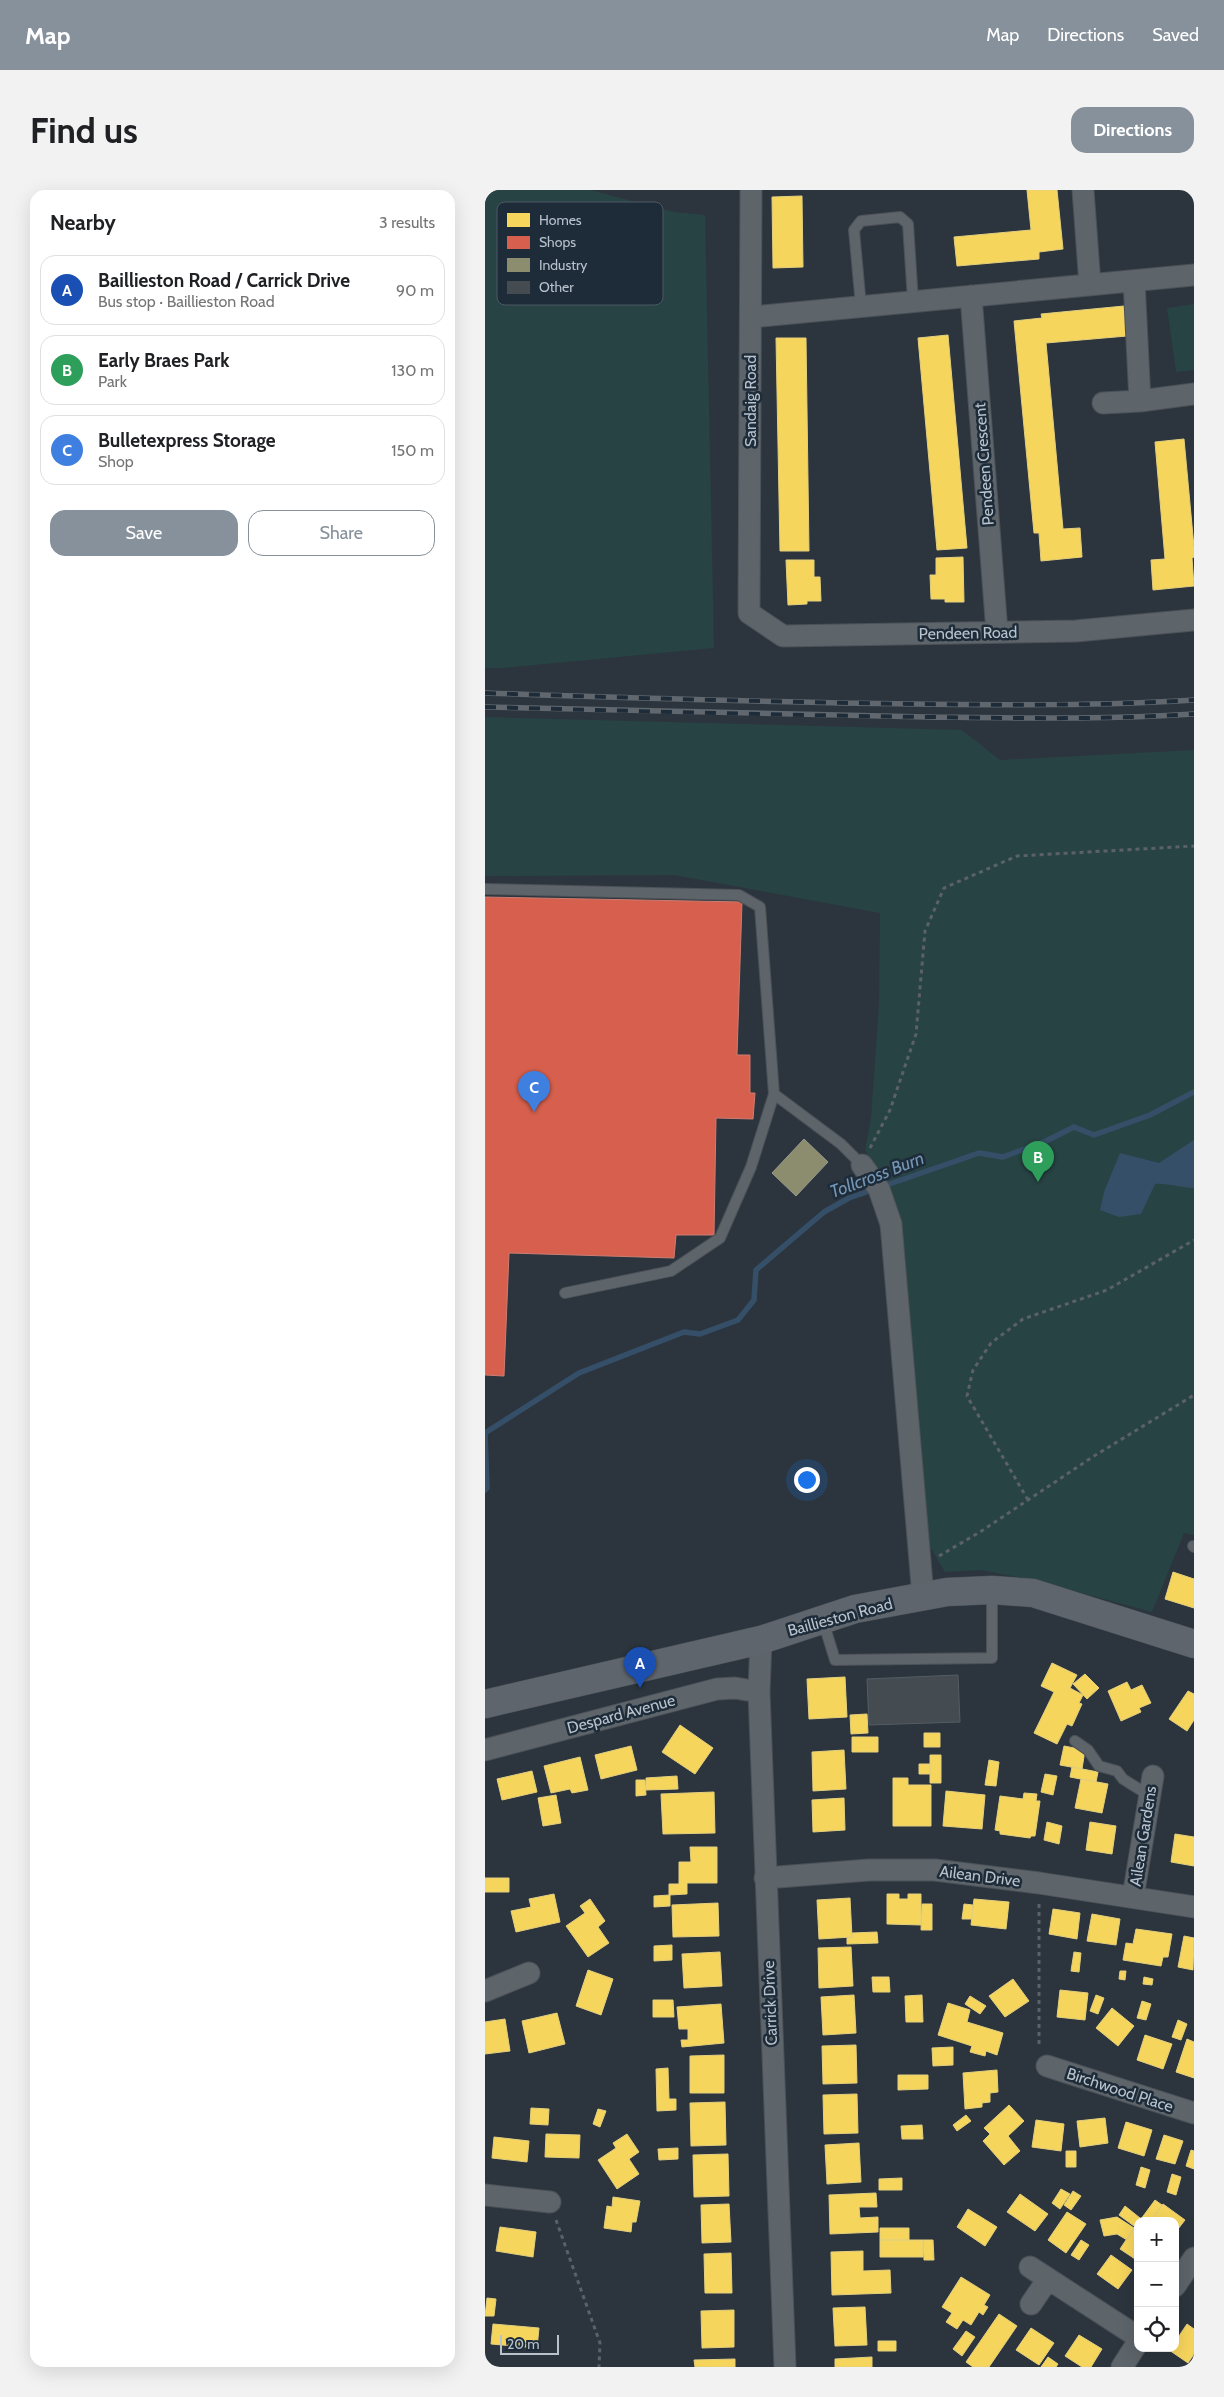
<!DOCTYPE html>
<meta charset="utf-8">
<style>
:root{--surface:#fff;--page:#f2f2f2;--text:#202124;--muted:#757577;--line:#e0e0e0;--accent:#86919b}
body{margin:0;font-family:Cabin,sans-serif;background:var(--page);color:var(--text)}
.controls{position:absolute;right:15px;bottom:15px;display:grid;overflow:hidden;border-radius:10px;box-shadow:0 5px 20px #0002}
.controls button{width:45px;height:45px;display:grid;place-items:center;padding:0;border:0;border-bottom:1px solid var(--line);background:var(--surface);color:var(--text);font:25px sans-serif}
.scale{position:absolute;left:15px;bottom:12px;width:59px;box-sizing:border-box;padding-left:5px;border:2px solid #b7c2cd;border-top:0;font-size:14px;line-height:18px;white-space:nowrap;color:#b7c2cd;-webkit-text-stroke:4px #1e2c39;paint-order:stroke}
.you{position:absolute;left:321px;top:1289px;width:18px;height:18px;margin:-12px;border:4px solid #fff;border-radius:50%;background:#1a73e8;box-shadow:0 0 0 8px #1a73e833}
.badge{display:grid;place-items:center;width:32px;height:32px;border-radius:50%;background:var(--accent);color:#fff;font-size:16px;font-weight:700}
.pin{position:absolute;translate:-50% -41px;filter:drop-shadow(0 1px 2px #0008)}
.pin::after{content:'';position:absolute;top:26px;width:18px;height:15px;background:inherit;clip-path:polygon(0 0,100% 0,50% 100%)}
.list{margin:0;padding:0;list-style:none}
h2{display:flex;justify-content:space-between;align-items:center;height:65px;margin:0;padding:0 20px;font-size:21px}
h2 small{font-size:16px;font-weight:400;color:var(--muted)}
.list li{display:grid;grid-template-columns:32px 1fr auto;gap:15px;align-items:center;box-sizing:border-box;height:70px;margin:0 10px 10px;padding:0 10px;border:1px solid var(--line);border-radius:15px}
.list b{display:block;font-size:19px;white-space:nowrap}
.list p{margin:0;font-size:16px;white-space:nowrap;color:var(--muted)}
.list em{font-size:16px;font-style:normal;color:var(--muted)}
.actions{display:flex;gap:10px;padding:15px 20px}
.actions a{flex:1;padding:11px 0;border:1px solid var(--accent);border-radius:15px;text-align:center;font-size:18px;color:var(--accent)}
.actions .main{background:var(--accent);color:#fff}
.icon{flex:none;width:28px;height:28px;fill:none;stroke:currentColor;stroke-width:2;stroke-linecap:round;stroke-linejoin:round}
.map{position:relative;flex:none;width:709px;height:2177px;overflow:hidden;border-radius:15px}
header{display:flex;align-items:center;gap:30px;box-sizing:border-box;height:70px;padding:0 25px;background:var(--accent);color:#fff}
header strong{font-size:24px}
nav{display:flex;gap:28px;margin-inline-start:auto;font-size:18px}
.intro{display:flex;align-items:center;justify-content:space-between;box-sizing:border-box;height:120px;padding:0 30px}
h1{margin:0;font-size:35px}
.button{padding:12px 22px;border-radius:15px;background:var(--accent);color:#fff;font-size:18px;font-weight:700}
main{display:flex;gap:30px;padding:0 30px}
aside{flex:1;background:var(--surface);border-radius:15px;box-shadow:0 5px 20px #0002}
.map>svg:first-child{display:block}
</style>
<header>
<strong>Map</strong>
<nav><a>Map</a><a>Directions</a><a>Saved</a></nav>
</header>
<div class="intro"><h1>Find us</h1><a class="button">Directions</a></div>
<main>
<aside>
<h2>Nearby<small>3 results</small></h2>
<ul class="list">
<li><span class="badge" style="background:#1a4fb4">A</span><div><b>Baillieston Road / Carrick Drive</b><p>Bus stop · Baillieston Road</p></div><em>90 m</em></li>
<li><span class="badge" style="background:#2e9e5b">B</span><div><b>Early Braes Park</b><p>Park</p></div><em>130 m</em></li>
<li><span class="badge" style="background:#3f7fe0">C</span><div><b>Bulletexpress Storage</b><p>Shop</p></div><em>150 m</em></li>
</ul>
<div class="actions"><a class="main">Save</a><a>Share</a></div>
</aside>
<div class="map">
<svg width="709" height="2177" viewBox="0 0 709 2177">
<rect width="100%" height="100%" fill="#2c353d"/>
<path fill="#284344" d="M 0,0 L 105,0 L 189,22 L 220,25 L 229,458 L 18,478 L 0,478 Z
M 709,114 L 709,180 L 691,182 L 682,118 Z
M 0,527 L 477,540 L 515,570 L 709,560 L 709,1345 L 699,1343 L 667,1422 L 552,1391 L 497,1380 L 460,1382 L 444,1355 L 425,1180 L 414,1025 L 380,960 L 386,928 L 394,813 L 395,723 L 189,685 L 0,686 Z"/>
<path fill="#364f69" d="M 709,950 L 709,998 C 695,998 684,993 670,994 L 656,1024 L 634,1027 L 615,1020 L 619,1002 L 635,963 L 674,973 Z"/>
<path fill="#f6d55c" stroke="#e3cf7e" d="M 542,0 L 572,0 L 578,59 L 554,62 L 554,69 L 472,76 L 469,47 L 546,40 Z
M 317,6 L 318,77 L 288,78 L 287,7 Z
M 639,116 L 642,146 L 561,153 L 578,339 L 595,338 L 597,367 L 556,371 L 554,343 L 549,343 L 529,131 L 557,128 L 556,124 Z
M 463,145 L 482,358 L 452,360 L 433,148 Z
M 291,148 L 321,148 L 324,361 L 295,361 Z
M 699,249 L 709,357 L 709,367 L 707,368 L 709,396 L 668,400 L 666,370 L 680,369 L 670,252 Z
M 478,367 L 479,412 L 460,412 L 460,409 L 446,409 L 445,385 L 451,385 L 451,368 Z
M 301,370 L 329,370 L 329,387 L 335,387 L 336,411 L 322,411 L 322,414 L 303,415 Z
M 688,1382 L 709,1389 L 709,1418 L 680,1409 Z
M 567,1473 L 592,1485 L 585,1498 L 598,1505 L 594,1513 L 597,1514 L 587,1536 L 582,1534 L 572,1554 L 549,1543 L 569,1502 L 556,1496 Z
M 600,1484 L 614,1498 L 602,1509 L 588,1494 Z
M 360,1487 L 362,1527 L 324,1529 L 322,1489 Z
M 642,1492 L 646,1500 L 657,1495 L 666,1513 L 654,1518 L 656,1522 L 636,1531 L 623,1501 Z
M 703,1501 L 709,1504 L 709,1530 L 702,1541 L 684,1529 Z
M 382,1524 L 383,1543 L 366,1544 L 365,1525 Z
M 195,1535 L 228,1558 L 210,1584 L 177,1562 Z
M 439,1543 L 455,1543 L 455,1557 L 439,1557 Z
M 367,1547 L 393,1547 L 393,1562 L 367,1562 Z
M 146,1556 L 152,1580 L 116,1589 L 110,1565 Z
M 579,1556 L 600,1560 L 597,1579 L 575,1575 Z
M 359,1560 L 361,1599 L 328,1601 L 327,1562 Z
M 445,1565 L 456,1565 L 456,1593 L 445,1593 Z
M 95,1567 L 103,1600 L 87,1603 L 85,1599 L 66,1603 L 59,1576 Z
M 504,1570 L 514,1572 L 511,1596 L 500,1595 Z
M 434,1574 L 445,1574 L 445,1584 L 434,1584 Z
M 587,1577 L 613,1582 L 611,1592 L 585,1587 Z
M 47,1581 L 52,1602 L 17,1610 L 12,1589 Z
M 560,1584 L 572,1586 L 568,1605 L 556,1602 Z
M 192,1586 L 193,1599 L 161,1600 L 161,1588 Z
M 408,1588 L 423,1588 L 423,1595 L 446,1595 L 446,1636 L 408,1636 Z
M 596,1589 L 623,1594 L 617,1623 L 590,1618 Z
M 151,1590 L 160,1590 L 161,1605 L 151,1606 Z
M 461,1601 L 500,1605 L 497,1639 L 458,1636 Z
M 229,1602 L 230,1643 L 178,1644 L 176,1604 Z
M 539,1603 L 552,1604 L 551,1611 L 555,1611 L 550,1646 L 546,1646 L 545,1648 L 515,1644 L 515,1641 L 510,1640 L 515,1606 L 538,1609 Z
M 71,1605 L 76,1633 L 58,1636 L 53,1608 Z
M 359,1608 L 360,1640 L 328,1642 L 327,1610 Z
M 562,1632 L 577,1636 L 574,1654 L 559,1650 Z
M 605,1632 L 631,1636 L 627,1664 L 601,1660 Z
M 690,1644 L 709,1647 L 709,1676 L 686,1672 Z
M 205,1657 L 232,1657 L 232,1693 L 202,1693 L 202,1704 L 184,1705 L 184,1694 L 194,1694 L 194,1672 L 206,1672 Z
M 0,1688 L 24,1688 L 24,1702 L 0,1702 Z
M 69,1704 L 75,1732 L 31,1742 L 26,1721 L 46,1717 L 44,1709 Z
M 402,1704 L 414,1704 L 414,1709 L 423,1709 L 423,1704 L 436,1704 L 436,1735 L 402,1734 Z
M 185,1705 L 185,1716 L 169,1717 L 169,1706 Z
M 365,1708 L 367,1747 L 334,1749 L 332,1710 Z
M 105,1709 L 120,1731 L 113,1737 L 124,1753 L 103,1767 L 81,1736 L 100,1723 L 95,1716 Z
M 489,1709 L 524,1712 L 521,1739 L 486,1735 Z
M 233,1713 L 234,1746 L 188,1747 L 187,1715 Z
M 437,1714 L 447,1714 L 447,1740 L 436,1740 Z
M 479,1714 L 488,1715 L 487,1729 L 477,1729 Z
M 568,1719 L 595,1723 L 592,1749 L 564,1744 Z
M 607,1724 L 635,1729 L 631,1755 L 602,1751 Z
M 651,1739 L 687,1744 L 683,1767 L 678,1767 L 676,1776 L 638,1770 L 641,1753 L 648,1754 Z
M 392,1742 L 393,1753 L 362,1754 L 362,1748 L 367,1747 L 367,1743 Z
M 699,1746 L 709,1748 L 708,1780 L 693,1777 Z
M 187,1755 L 187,1770 L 169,1771 L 169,1756 Z
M 366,1757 L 368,1796 L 334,1798 L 333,1758 Z
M 235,1762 L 237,1796 L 199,1798 L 197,1764 Z
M 589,1762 L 596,1763 L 594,1782 L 586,1781 Z
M 103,1780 L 128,1789 L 116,1825 L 91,1816 Z
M 635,1781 L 641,1781 L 640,1790 L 634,1789 Z
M 387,1787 L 404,1787 L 405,1802 L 388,1802 Z
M 659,1787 L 668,1789 L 667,1795 L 658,1794 Z
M 528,1789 L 544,1811 L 520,1827 L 504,1806 Z
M 575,1800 L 603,1803 L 600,1830 L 572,1827 Z
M 369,1805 L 371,1843 L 338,1845 L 336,1807 Z
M 437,1805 L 438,1832 L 421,1832 L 420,1806 Z
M 611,1805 L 619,1808 L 613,1824 L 605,1821 Z
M 485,1806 L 501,1816 L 495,1824 L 480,1814 Z
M 168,1810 L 188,1810 L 189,1827 L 168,1827 Z
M 657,1811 L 666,1814 L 661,1830 L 652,1828 Z
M 463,1813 L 485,1820 L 482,1832 L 518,1843 L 512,1865 L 501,1861 L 500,1866 L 485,1862 L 487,1856 L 453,1845 Z
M 236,1814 L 239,1853 L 197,1857 L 196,1850 L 203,1850 L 203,1839 L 194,1839 L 192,1817 Z
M 627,1818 L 649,1836 L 633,1856 L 611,1838 Z
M 72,1823 L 80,1854 L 44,1863 L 37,1831 Z
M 20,1829 L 25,1861 L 0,1864 L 0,1832 Z
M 693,1830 L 702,1834 L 696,1850 L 687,1847 Z
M 660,1845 L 687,1854 L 678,1879 L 652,1870 Z
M 702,1849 L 709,1852 L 709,1888 L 691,1882 Z
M 371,1855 L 372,1893 L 338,1894 L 337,1856 Z
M 468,1857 L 468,1875 L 448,1876 L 447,1858 Z
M 239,1865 L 239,1903 L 205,1903 L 205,1866 Z
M 183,1878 L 184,1909 L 191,1909 L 191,1920 L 172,1921 L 171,1879 Z
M 512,1880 L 513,1902 L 505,1903 L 505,1912 L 497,1913 L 497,1917 L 480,1919 L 478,1883 Z
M 413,1885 L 443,1885 L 443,1899 L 413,1900 Z
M 372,1904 L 373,1943 L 339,1944 L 338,1905 Z
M 240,1912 L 241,1955 L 206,1956 L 205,1913 Z
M 524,1915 L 539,1931 L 523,1946 L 535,1961 L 519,1975 L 498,1951 L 505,1944 L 499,1938 Z
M 46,1918 L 64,1919 L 63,1935 L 45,1934 Z
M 113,1919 L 121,1921 L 115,1937 L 108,1934 Z
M 481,1925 L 486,1931 L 472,1941 L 468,1935 Z
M 620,1928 L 623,1953 L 595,1957 L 592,1931 Z
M 551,1930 L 579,1934 L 576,1961 L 547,1957 Z
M 641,1932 L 667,1940 L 659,1966 L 633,1958 Z
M 437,1935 L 438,1949 L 417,1949 L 416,1936 Z
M 61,1944 L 95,1945 L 94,1968 L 60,1967 Z
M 142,1944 L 154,1962 L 144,1969 L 154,1984 L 132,1999 L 113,1970 L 131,1958 L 128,1953 Z
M 679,1945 L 698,1951 L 690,1974 L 671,1969 Z
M 9,1947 L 44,1951 L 42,1972 L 7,1968 Z
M 374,1953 L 376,1992 L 342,1994 L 340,1955 Z
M 193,1958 L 193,1969 L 174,1970 L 173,1959 Z
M 706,1960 L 709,1961 L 709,1979 L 701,1976 Z
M 581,1961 L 591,1961 L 591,1977 L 581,1977 Z
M 243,1964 L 244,2006 L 209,2007 L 208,1965 Z
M 656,1977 L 665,1980 L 660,1998 L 651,1995 Z
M 687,1984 L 696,1987 L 691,2005 L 682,2002 Z
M 417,1988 L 417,2000 L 394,2000 L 394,1989 Z
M 576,1999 L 585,2004 L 575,2019 L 567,2013 Z
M 588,2001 L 596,2006 L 586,2020 L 579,2015 Z
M 391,2003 L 392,2017 L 374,2017 L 375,2028 L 393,2027 L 393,2042 L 345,2044 L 344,2005 Z
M 535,2004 L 563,2024 L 550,2041 L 522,2022 Z
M 128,2007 L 155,2011 L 151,2032 L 147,2032 L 146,2042 L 119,2038 L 122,2016 L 127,2017 Z
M 670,2010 L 677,2015 L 666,2031 L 659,2031 L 656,2029 Z
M 244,2014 L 246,2052 L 217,2053 L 216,2015 Z
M 678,2014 L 700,2030 L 690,2043 L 690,2031 L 666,2031 Z
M 640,2016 L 655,2028 L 649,2036 L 634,2025 Z
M 483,2019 L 512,2037 L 500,2056 L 472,2037 Z
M 582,2022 L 601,2034 L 581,2063 L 563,2050 Z
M 632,2027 L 649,2038 L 642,2050 L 632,2044 L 619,2046 L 615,2030 Z
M 15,2037 L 51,2042 L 48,2067 L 11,2061 Z
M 395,2038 L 424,2038 L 424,2050 L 395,2050 Z
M 649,2038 L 653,2040 L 653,2071 L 635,2059 Z
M 395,2050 L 438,2050 L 438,2067 L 395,2067 Z
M 438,2050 L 448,2050 L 449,2070 L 439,2070 Z
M 596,2050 L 604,2055 L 594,2070 L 586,2065 Z
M 378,2061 L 378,2081 L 405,2080 L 406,2103 L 347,2105 L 346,2062 Z
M 246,2063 L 247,2103 L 220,2103 L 219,2064 Z
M 626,2065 L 647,2080 L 633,2099 L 612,2084 Z
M 476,2087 L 505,2105 L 499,2115 L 503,2117 L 498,2125 L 494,2122 L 486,2135 L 478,2130 L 472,2139 L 461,2132 L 467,2123 L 457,2117 Z
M 2,2108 L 11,2109 L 9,2126 L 0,2126 Z
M 380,2117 L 382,2155 L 350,2156 L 348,2118 Z
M 249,2120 L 249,2157 L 217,2158 L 216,2121 Z
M 514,2124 L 532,2136 L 504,2177 L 488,2177 L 481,2172 Z
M 8,2134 L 54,2138 L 52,2158 L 6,2154 Z
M 702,2134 L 709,2139 L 709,2164 L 703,2173 L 684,2160 L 690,2158 L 690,2152 Z
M 546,2138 L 569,2153 L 554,2175 L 531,2160 Z
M 481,2141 L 490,2147 L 477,2166 L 468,2159 Z
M 594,2145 L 617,2159 L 606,2177 L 597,2177 L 580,2166 Z
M 393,2151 L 411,2151 L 411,2161 L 393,2161 Z
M 387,2167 L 387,2177 L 350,2177 L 350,2169 Z
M 563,2167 L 573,2174 L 571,2177 L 556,2177 Z
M 250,2169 L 250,2177 L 210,2177 L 209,2170 Z"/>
<path fill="#d6604d" stroke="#cd7d73" d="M 0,707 L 257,712 L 252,865 L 265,865 L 265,903 L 270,903 L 268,929 L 231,928 L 229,1045 L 191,1045 L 189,1068 L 24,1063 L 19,1186 L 0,1185 Z"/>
<path fill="#8c8c6e" stroke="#999c8a" d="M 319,949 L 343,972 L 311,1006 L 287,983 Z"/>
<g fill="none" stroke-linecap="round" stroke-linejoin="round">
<path stroke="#364f69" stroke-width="5.5" d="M 0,1300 L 2,1298 L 0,1243 L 94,1183 L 199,1142 L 215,1144 L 253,1130 L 269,1110 L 271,1080 L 339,1022 L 364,1008 L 494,963 L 518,967 L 561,951 L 589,937 L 609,945 L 665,925 L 709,902"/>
</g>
<path fill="#444c52" stroke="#545c64" d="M 473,1485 L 475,1532 L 384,1535 L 382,1489 Z"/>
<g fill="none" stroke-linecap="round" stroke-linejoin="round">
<defs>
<path id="lane" d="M 376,116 L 369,40 L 376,31 L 415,27 L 423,34 L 428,111
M 0,699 L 254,705 L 275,717 L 289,904 L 356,954 L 377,975
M 80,1103 L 186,1081 L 235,1048 L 266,977 L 289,904
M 708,1356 L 709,1357
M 338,1431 L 350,1470 L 507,1468 L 507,1400
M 590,1551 L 603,1560 L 614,1576 L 632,1581 L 638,1589 L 665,1606"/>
<path id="street" d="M 266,0 L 264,423 L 298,446 L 591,441 L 709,430
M 598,0 L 605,95
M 649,91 L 655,211
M 486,106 L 512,442
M 266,127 L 709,85
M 618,213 L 655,211 L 709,204
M 377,975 L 394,999 L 406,1034 L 438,1406
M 276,1450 L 274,1502 L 300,2177
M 0,1560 L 232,1499 L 250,1498 L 274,1502
M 280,1688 L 384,1680 L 450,1680 L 554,1693 L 709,1717
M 648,1707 L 668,1586
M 0,1801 L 44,1783
M 562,1876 L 709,1923
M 0,2005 L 65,2012
M 545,2077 L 653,2147
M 690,2096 L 709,2068
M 546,2114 L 563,2089
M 637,2177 L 653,2152"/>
<path id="primary" d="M 0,1514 L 276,1450 L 370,1419 L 462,1402 L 507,1400 L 548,1403 L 709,1454"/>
</defs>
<use href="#lane" stroke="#4b5157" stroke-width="12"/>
<use href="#street" stroke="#4b5157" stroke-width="23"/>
<use href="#primary" stroke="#4a5259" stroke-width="29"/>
<path stroke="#5b6267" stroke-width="3" stroke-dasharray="4 4" stroke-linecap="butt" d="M 385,958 L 405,920 L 431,844 L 440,741 L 459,698 L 532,666 L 709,656
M 543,1310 L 482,1206 L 488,1180 L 506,1153 L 538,1129 L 622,1100 L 709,1050
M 454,1366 L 495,1342 L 609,1266 L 709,1205
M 554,1714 L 554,1858
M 71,2030 L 115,2153 L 114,2177"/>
<use href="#lane" stroke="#5d646a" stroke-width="10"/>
<use href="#street" stroke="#5d646a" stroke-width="21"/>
<use href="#primary" stroke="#5f656c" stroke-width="28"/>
<defs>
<path id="rail" d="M 0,503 C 143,508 287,512 430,514 C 523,515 616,516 709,510
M 0,517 C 147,521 294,525 441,527 C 531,528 620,530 709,524"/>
</defs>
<use href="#rail" stroke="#61676e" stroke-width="5.5"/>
<use href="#rail" stroke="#1e2c39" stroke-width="4" stroke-dasharray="11" stroke-linecap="butt"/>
</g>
<g text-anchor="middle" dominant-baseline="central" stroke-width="5" stroke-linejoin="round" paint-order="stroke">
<g font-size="16" fill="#b7c2cd" stroke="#1e2c39">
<text transform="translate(265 211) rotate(-90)">Sandaig Road</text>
<text transform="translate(499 274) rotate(-94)">Pendeen Crescent</text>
<text transform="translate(483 443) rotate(-1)">Pendeen Road</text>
<text transform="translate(355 1427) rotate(-15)">Baillieston Road</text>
<text transform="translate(136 1524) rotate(-15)">Despard Avenue</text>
<text transform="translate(658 1646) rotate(-81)">Ailean Gardens</text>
<text transform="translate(495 1686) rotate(7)">Ailean Drive</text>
<text transform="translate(285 1813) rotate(-92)">Carrick Drive</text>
<text transform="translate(635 1900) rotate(18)">Birchwood Place</text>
</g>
<g font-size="18" font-style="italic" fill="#7495b3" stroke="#1e2c39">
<text transform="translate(392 985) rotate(-21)">Tollcross Burn</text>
</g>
</g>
<rect x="12" y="12" width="166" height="103" rx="8" fill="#1e2c39" stroke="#4c5965" stroke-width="1"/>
<rect x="22" y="23" width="23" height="14" fill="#f6d55c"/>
<rect x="22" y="46" width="23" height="13" fill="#d6604d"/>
<rect x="22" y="68" width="23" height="14" fill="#8c8c6e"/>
<rect x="22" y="91" width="23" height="13" fill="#444c52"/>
<g font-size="14" fill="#b7c2cd">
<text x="54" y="35">Homes</text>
<text x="54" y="57">Shops</text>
<text x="54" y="80">Industry</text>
<text x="54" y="102">Other</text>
</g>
</svg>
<div class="controls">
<button>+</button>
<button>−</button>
<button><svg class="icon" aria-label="locate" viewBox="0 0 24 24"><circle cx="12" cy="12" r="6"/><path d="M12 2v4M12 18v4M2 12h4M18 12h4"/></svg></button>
</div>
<div class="scale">20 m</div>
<div class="you"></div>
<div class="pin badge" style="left:155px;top:1498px;background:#1a4fb4">A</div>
<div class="pin badge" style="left:553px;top:992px;background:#2e9e5b">B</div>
<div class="pin badge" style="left:49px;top:922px;background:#3f7fe0">C</div>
</div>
</main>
